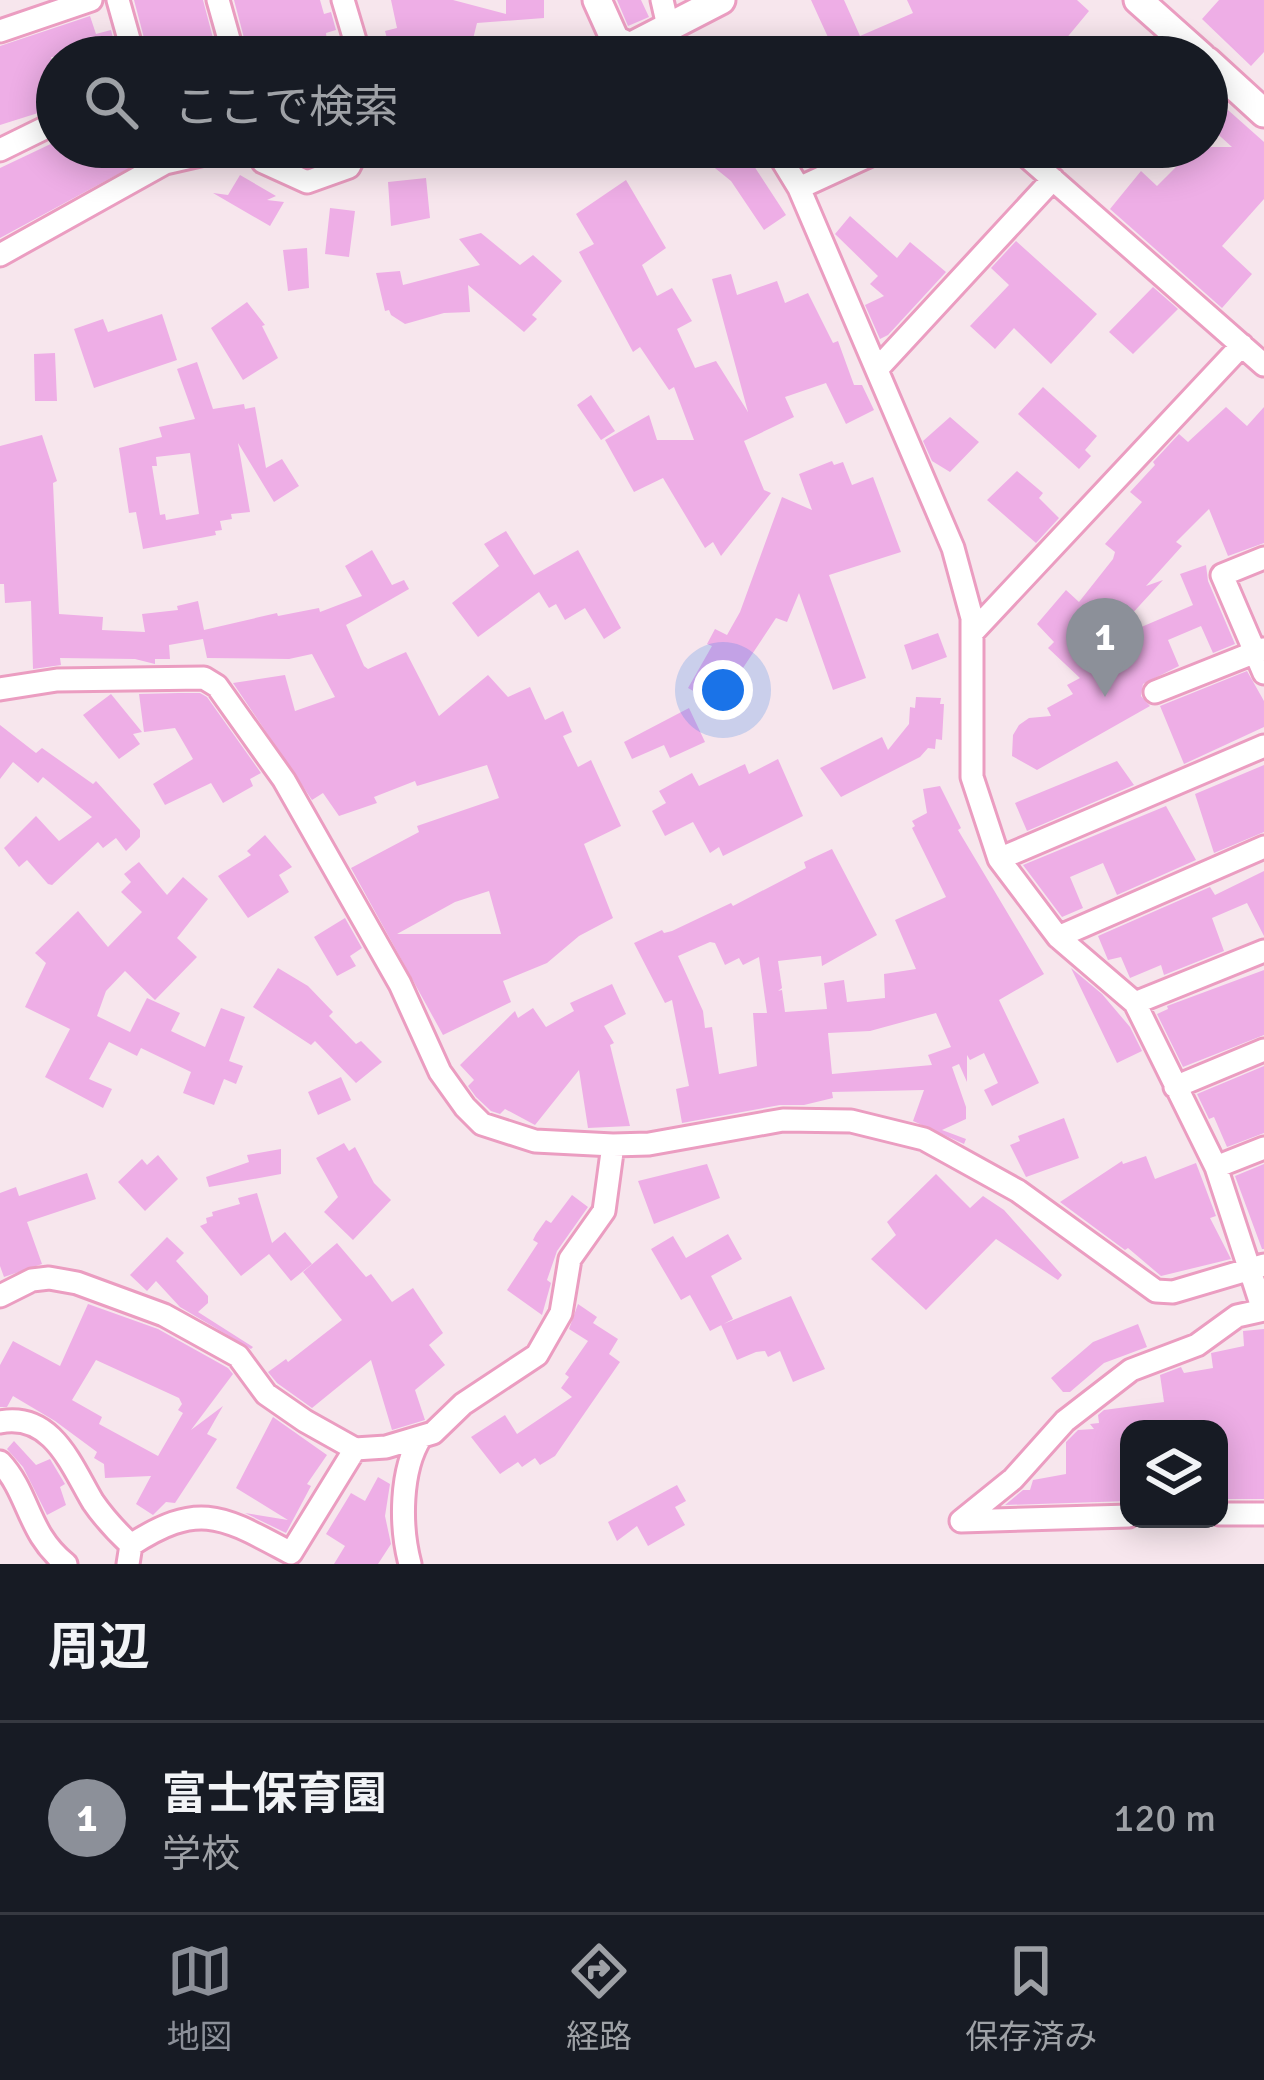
<!DOCTYPE html>
<html lang="ja">
<meta charset="utf-8">
<style>
:root{--surface:#171b24;--page:#20242c;--text:#f1f3f6;--muted:#9ea1a6;--line:#363941;--accent:#8c9099}
body{margin:0;font-family:Signika,"Noto Sans JP",sans-serif;background:var(--page);color:var(--text)}
.controls{position:absolute;right:36px;bottom:36px;display:grid;overflow:hidden;border-radius:24px;box-shadow:0 6px 30px #0003}
.controls button{width:108px;height:108px;display:grid;place-items:center;padding:0;border:0;border-bottom:3px solid var(--line);background:var(--surface);color:var(--text);font:60px sans-serif}
.you{position:absolute;left:723px;top:690px;width:42px;height:42px;margin:-30px;border:9px solid #fff;border-radius:50%;background:#1a73e8;box-shadow:0 0 0 18px #1a73e833}
.badge{display:grid;place-items:center;width:78px;height:78px;border-radius:50%;background:var(--accent);color:#fff;font-size:39px;font-weight:700}
.pin{position:absolute;translate:-50% -99px;filter:drop-shadow(0 3px 6px #0008)}
.pin::after{content:'';position:absolute;top:63px;width:42px;height:36px;background:inherit;clip-path:polygon(0 0,100% 0,50% 100%)}
.list{margin:0;padding:0;list-style:none}
h2{display:flex;justify-content:space-between;align-items:center;height:156px;margin:0;padding:0 48px;font-size:51px}
h2 small{font-size:39px;font-weight:400;color:var(--muted)}
.list li{display:grid;grid-template-columns:78px 1fr auto;gap:36px;align-items:center;box-sizing:border-box;height:192px;padding:0 48px;border-top:3px solid var(--line)}
.list b{display:block;font-size:45px;white-space:nowrap}
.list p{margin:0;font-size:39px;white-space:nowrap;color:var(--muted)}
.list em{font-size:39px;font-style:normal;color:var(--muted)}
.icon{flex:none;width:66px;height:66px;fill:none;stroke:currentColor;stroke-width:2;stroke-linecap:round;stroke-linejoin:round}
.map{position:relative;flex:none;width:1264px;height:1564px;overflow:hidden}
.search{position:absolute;background:var(--surface);box-shadow:0 6px 30px #0003;left:36px;right:36px;top:36px;height:132px;display:flex;align-items:center;gap:30px;box-sizing:border-box;padding:0 42px;border-radius:66px;color:var(--muted);font-size:45px}
.sheet{height:348px;background:var(--surface)}
nav{display:flex;justify-content:space-around;align-items:center;box-sizing:border-box;height:168px;border-top:3px solid var(--line);background:var(--surface);font-size:33px;color:var(--muted)}
nav a{display:grid;justify-items:center;gap:6px}
nav .on{color:var(--accent)}
.map>svg:first-child{display:block}
</style>
<div class="map">
<svg width="1264" height="1564" viewBox="0 0 1264 1564">
<rect width="100%" height="100%" fill="#f7e6ed"/>
<path fill="#eeaee6" fill-rule="evenodd" d="M 134,0 L 203,0 L 218,57 L 149,57 Z
M 234,0 L 320,0 L 324,14 L 331,12 L 336,30 L 326,33 L 329,57 L 249,57 Z
M 391,0 L 453,0 L 506,14 L 506,0 L 544,0 L 544,18 L 477,23 L 471,47 L 468,51 L 461,49 L 458,57 L 425,49 L 392,57 L 385,31 L 397,28 Z
M 617,0 L 641,0 L 649,17 L 628,26 Z
M 811,0 L 844,0 L 860,36 L 913,13 L 907,0 L 1077,0 L 1089,11 L 1055,52 L 1043,57 L 837,57 Z
M 1219,0 L 1264,0 L 1264,52 L 1251,66 L 1202,19 Z
M 90,16 L 96,34 L 111,30 L 118,57 L 51,57 L 57,75 L 57,107 L 0,125 L 0,46 Z
M 1228,110 L 1264,142 L 1264,199 L 1222,246 L 1252,274 L 1222,308 L 1110,209 L 1141,171 L 1157,186 L 1196,147 L 1232,147 L 1211,128 Z
M 57,141 L 57,147 L 168,147 L 0,238 L 0,168 Z
M 276,147 L 323,147 L 317,163 L 308,166 L 277,152 Z
M 689,147 L 731,147 L 754,166 L 786,215 L 764,230 L 731,181 Z
M 804,147 L 852,147 L 812,166 Z
M 240,175 L 276,196 L 267,200 L 284,202 L 270,226 L 213,193 L 228,195 Z
M 426,178 L 430,218 L 391,226 L 388,182 Z
M 626,180 L 666,248 L 642,265 L 657,296 L 672,288 L 692,321 L 677,329 L 695,368 L 716,361 L 748,412 L 712,279 L 731,274 L 737,295 L 777,281 L 785,303 L 808,293 L 833,343 L 838,341 L 854,385 L 862,385 L 874,410 L 846,424 L 826,383 L 785,397 L 794,417 L 744,441 L 764,490 L 771,493 L 721,556 L 713,542 L 705,548 L 663,478 L 634,492 L 605,440 L 649,415 L 657,440 L 694,440 L 674,387 L 669,390 L 640,347 L 633,352 L 579,252 L 594,244 L 576,214 Z
M 330,208 L 355,211 L 349,257 L 325,254 Z
M 850,216 L 897,258 L 910,242 L 946,272 L 888,335 L 880,339 L 865,305 L 884,296 L 870,284 L 878,276 L 835,234 Z
M 481,233 L 520,265 L 533,255 L 562,281 L 532,315 L 537,319 L 524,332 L 468,285 L 470,312 L 444,313 L 405,324 L 391,315 L 389,310 L 385,311 L 376,273 L 400,271 L 403,285 L 480,265 L 459,239 Z
M 1016,241 L 1097,314 L 1051,364 L 1014,328 L 995,349 L 970,326 L 1009,285 L 991,268 Z
M 307,248 L 309,288 L 288,291 L 283,250 Z
M 1153,287 L 1178,309 L 1133,354 L 1109,332 Z
M 247,302 L 265,325 L 262,326 L 278,358 L 243,380 L 211,328 Z
M 162,314 L 177,360 L 94,388 L 74,329 L 103,319 L 108,332 Z
M 55,353 L 57,401 L 35,401 L 34,354 Z
M 197,362 L 213,409 L 244,404 L 245,409 L 255,407 L 266,468 L 282,459 L 299,486 L 274,502 L 238,443 L 250,512 L 231,514 L 232,519 L 220,521 L 222,530 L 215,531 L 216,535 L 143,549 L 136,512 L 129,513 L 119,448 L 162,437 L 159,427 L 195,419 L 177,369 ZM 190,453 L 199,514 L 166,520 L 165,514 L 160,515 L 152,466 L 157,466 L 156,457 Z
M 1043,387 L 1097,436 L 1085,450 L 1091,456 L 1079,469 L 1018,414 Z
M 591,395 L 615,431 L 601,440 L 577,405 Z
M 1226,407 L 1247,426 L 1264,407 L 1264,543 L 1228,556 L 1209,509 L 1176,542 L 1182,546 L 1146,586 L 1163,580 L 1106,642 L 1193,605 L 1180,574 L 1206,565 L 1208,581 L 1235,644 L 1213,653 L 1201,626 L 1168,640 L 1179,666 L 1143,684 L 1141,696 L 1150,706 L 1037,770 L 1012,756 L 1013,735 L 1019,725 L 1029,718 L 1051,716 L 1047,708 L 1073,694 L 1067,685 L 1080,678 L 1048,648 L 1054,642 L 1037,624 L 1066,590 L 1079,602 L 1113,559 L 1115,552 L 1105,544 L 1142,502 L 1130,492 L 1155,465 L 1153,462 L 1179,434 L 1188,442 Z
M 950,417 L 979,442 L 950,472 L 932,461 L 923,441 Z
M 42,435 L 57,481 L 53,483 L 59,614 L 103,617 L 102,630 L 145,632 L 142,614 L 178,610 L 177,606 L 198,601 L 204,630 L 277,613 L 278,616 L 319,608 L 320,612 L 362,596 L 345,566 L 372,550 L 392,585 L 404,580 L 409,589 L 346,625 L 364,666 L 368,669 L 406,652 L 439,716 L 488,675 L 508,697 L 530,687 L 545,720 L 563,711 L 572,732 L 563,736 L 578,767 L 591,760 L 621,826 L 584,844 L 613,918 L 579,936 L 547,963 L 503,981 L 511,1002 L 443,1035 L 351,868 L 419,832 L 417,826 L 499,798 L 487,765 L 417,786 L 415,781 L 374,797 L 377,803 L 339,816 L 323,793 L 312,800 L 233,683 L 285,675 L 295,711 L 335,697 L 312,654 L 289,659 L 207,658 L 203,639 L 169,645 L 170,659 L 155,659 L 155,664 L 135,659 L 60,658 L 61,665 L 33,669 L 31,601 L 5,603 L 4,584 L 0,584 L 0,446 ZM 489,891 L 501,934 L 397,934 L 455,902 Z
M 832,461 L 834,465 L 843,462 L 852,485 L 873,477 L 901,552 L 829,575 L 866,678 L 833,690 L 799,593 L 787,622 L 776,618 L 735,680 L 729,676 L 716,699 L 711,701 L 688,688 L 712,646 L 707,644 L 715,629 L 727,635 L 740,612 L 782,497 L 812,510 L 799,474 Z
M 1017,471 L 1043,493 L 1039,498 L 1059,518 L 1036,543 L 987,500 Z
M 506,531 L 534,575 L 578,550 L 621,628 L 604,639 L 585,608 L 565,620 L 556,604 L 549,608 L 539,592 L 478,637 L 452,603 L 499,566 L 484,544 Z
M 938,633 L 947,657 L 912,670 L 904,645 Z
M 1247,671 L 1264,701 L 1264,727 L 1184,764 L 1160,706 Z
M 179,693 L 200,693 L 207,697 L 261,773 L 250,779 L 253,786 L 223,803 L 211,783 L 165,805 L 153,784 L 193,759 L 175,728 L 144,732 L 139,694 Z
M 111,694 L 142,732 L 133,734 L 140,744 L 119,759 L 83,715 Z
M 916,697 L 941,698 L 940,704 L 944,704 L 942,740 L 936,739 L 935,749 L 928,748 L 920,757 L 841,797 L 820,768 L 882,737 L 888,750 L 909,724 L 910,707 L 915,708 Z
M 689,708 L 705,742 L 670,758 L 664,745 L 632,759 L 624,742 Z
M 0,725 L 36,753 L 42,748 L 93,784 L 96,781 L 140,830 L 140,837 L 126,851 L 116,838 L 103,848 L 98,842 L 52,885 L 48,884 L 27,860 L 19,867 L 4,848 L 36,816 L 59,841 L 92,817 L 43,777 L 38,783 L 13,762 L 0,779 Z
M 778,759 L 803,816 L 723,856 L 719,847 L 710,853 L 693,822 L 665,836 L 652,811 L 666,803 L 659,791 L 692,773 L 699,786 L 745,764 L 749,774 Z
M 1117,761 L 1134,785 L 1027,831 L 1015,803 Z
M 1264,765 L 1264,832 L 1214,853 L 1195,794 Z
M 940,786 L 961,828 L 958,830 L 1044,974 L 999,1000 L 1039,1083 L 992,1106 L 984,1090 L 998,1083 L 984,1053 L 970,1060 L 967,1055 L 967,1082 L 959,1064 L 952,1067 L 966,1107 L 966,1119 L 942,1130 L 966,1139 L 964,1144 L 913,1121 L 924,1090 L 832,1092 L 833,1098 L 804,1105 L 780,1105 L 682,1123 L 676,1089 L 689,1086 L 672,1000 L 665,1003 L 634,943 L 662,930 L 664,933 L 672,931 L 731,903 L 733,906 L 806,868 L 804,862 L 832,849 L 877,935 L 822,966 L 821,956 L 778,961 L 782,988 L 778,991 L 782,990 L 785,1012 L 827,1009 L 824,983 L 844,980 L 847,1002 L 885,998 L 884,974 L 916,969 L 895,920 L 946,897 L 912,828 L 915,826 L 912,821 L 927,813 L 923,789 ZM 710,942 L 715,943 L 725,965 L 739,958 L 743,965 L 759,957 L 767,1013 L 753,1013 L 757,1066 L 719,1074 L 712,1027 L 705,1028 L 703,1011 L 678,956 ZM 936,1013 L 951,1047 L 928,1055 L 932,1065 L 832,1074 L 828,1033 L 870,1031 Z
M 1166,806 L 1196,860 L 1117,895 L 1103,863 L 1070,877 L 1083,908 L 1062,917 L 1023,865 Z
M 265,835 L 292,867 L 279,875 L 289,892 L 248,918 L 218,876 L 251,855 L 247,851 Z
M 139,862 L 167,895 L 183,877 L 208,899 L 177,938 L 197,957 L 155,1000 L 125,971 L 106,991 L 97,1016 L 130,1032 L 147,998 L 180,1013 L 171,1031 L 205,1047 L 221,1008 L 245,1017 L 229,1061 L 243,1066 L 236,1084 L 224,1079 L 214,1105 L 183,1093 L 191,1072 L 141,1048 L 137,1056 L 109,1042 L 89,1079 L 112,1089 L 103,1108 L 45,1077 L 70,1029 L 25,1007 L 46,963 L 35,953 L 78,911 L 108,947 L 142,912 L 121,892 L 131,882 L 124,874 Z
M 1264,871 L 1264,936 L 1247,903 L 1212,918 L 1224,951 L 1164,975 L 1161,965 L 1130,978 L 1121,957 L 1108,960 L 1098,936 L 1210,887 L 1215,895 Z
M 345,918 L 362,948 L 350,956 L 356,966 L 337,976 L 314,937 Z
M 278,968 L 308,986 L 333,1012 L 329,1016 L 356,1044 L 361,1041 L 382,1062 L 356,1083 L 315,1041 L 311,1045 L 253,1007 Z
M 1071,968 L 1102,994 L 1130,1027 L 1142,1051 L 1117,1063 Z
M 1264,970 L 1264,1035 L 1183,1067 L 1157,1014 L 1168,1009 L 1167,1006 Z
M 612,984 L 626,1014 L 604,1026 L 614,1043 L 610,1045 L 630,1126 L 588,1128 L 579,1070 L 535,1125 L 505,1109 L 500,1114 L 491,1111 L 476,1097 L 468,1086 L 474,1080 L 460,1065 L 515,1011 L 518,1018 L 533,1008 L 546,1027 L 574,1011 L 570,1003 Z
M 1264,1066 L 1264,1133 L 1227,1147 L 1214,1117 L 1209,1119 L 1197,1094 Z
M 341,1077 L 351,1100 L 318,1115 L 308,1092 Z
M 1064,1118 L 1079,1158 L 1026,1177 L 1010,1145 L 1020,1141 L 1018,1136 Z
M 344,1143 L 349,1151 L 355,1147 L 374,1183 L 391,1200 L 353,1240 L 324,1212 L 338,1197 L 316,1158 Z
M 281,1149 L 281,1174 L 209,1187 L 206,1177 L 249,1162 L 247,1155 Z
M 158,1155 L 178,1179 L 145,1211 L 118,1182 L 142,1159 L 147,1165 Z
M 1146,1156 L 1155,1179 L 1196,1163 L 1216,1216 L 1210,1218 L 1231,1259 L 1161,1276 L 1128,1248 L 1125,1250 L 1060,1202 L 1122,1161 L 1123,1164 Z
M 707,1164 L 720,1198 L 654,1224 L 638,1181 Z
M 1264,1164 L 1264,1249 L 1262,1249 L 1235,1176 Z
M 87,1173 L 96,1199 L 27,1222 L 42,1264 L 4,1277 L 0,1266 L 0,1193 L 16,1187 L 19,1196 Z
M 936,1174 L 970,1208 L 983,1196 L 1004,1210 L 1062,1275 L 1058,1280 L 996,1239 L 926,1310 L 871,1259 L 896,1235 L 887,1222 Z
M 257,1193 L 272,1243 L 285,1232 L 312,1264 L 291,1281 L 269,1254 L 241,1276 L 200,1226 L 207,1223 L 206,1218 L 213,1216 L 212,1212 L 240,1204 L 238,1198 Z
M 572,1195 L 588,1207 L 557,1251 L 547,1280 L 551,1283 L 542,1315 L 507,1290 L 538,1243 L 533,1240 L 536,1234 L 546,1220 L 551,1223 Z
M 728,1234 L 742,1259 L 711,1276 L 733,1319 L 710,1331 L 690,1295 L 681,1300 L 651,1249 L 673,1236 L 686,1258 Z
M 167,1237 L 184,1253 L 176,1261 L 208,1296 L 208,1303 L 198,1312 L 253,1347 L 251,1349 L 180,1307 L 156,1281 L 147,1291 L 130,1275 Z
M 337,1243 L 366,1277 L 371,1274 L 392,1302 L 413,1288 L 443,1333 L 429,1345 L 445,1365 L 415,1390 L 425,1420 L 392,1430 L 371,1360 L 312,1408 L 277,1383 L 268,1372 L 286,1359 L 288,1362 L 342,1320 L 303,1272 Z
M 791,1296 L 825,1369 L 793,1382 L 780,1351 L 768,1357 L 765,1351 L 756,1352 L 737,1360 L 721,1325 Z
M 88,1304 L 158,1329 L 228,1368 L 233,1374 L 191,1430 L 223,1406 L 207,1434 L 217,1439 L 175,1503 L 166,1502 L 153,1515 L 136,1504 L 151,1476 L 105,1478 L 104,1464 L 94,1458 L 97,1452 L 55,1421 L 13,1396 L 7,1407 L 0,1407 L 0,1365 L 13,1341 L 60,1366 ZM 96,1360 L 179,1398 L 182,1404 L 178,1410 L 183,1413 L 158,1456 L 99,1424 L 102,1417 L 72,1400 Z
M 578,1304 L 597,1317 L 593,1323 L 618,1339 L 609,1354 L 620,1362 L 555,1456 L 540,1465 L 535,1458 L 522,1467 L 518,1462 L 500,1474 L 471,1437 L 505,1415 L 517,1434 L 572,1397 L 561,1388 L 569,1377 L 565,1374 L 588,1341 L 569,1329 Z
M 1138,1324 L 1147,1347 L 1104,1363 L 1070,1392 L 1063,1392 L 1051,1378 L 1093,1342 Z
M 1264,1329 L 1264,1499 L 1219,1499 L 1219,1429 L 1129,1429 L 1129,1501 L 1005,1505 L 1023,1490 L 1030,1490 L 1033,1480 L 1066,1474 L 1066,1442 L 1078,1430 L 1094,1429 L 1090,1424 L 1099,1423 L 1098,1415 L 1104,1410 L 1164,1402 L 1160,1375 L 1181,1367 L 1184,1373 L 1213,1368 L 1211,1353 L 1244,1346 L 1243,1331 Z
M 273,1417 L 327,1455 L 307,1484 L 311,1486 L 286,1533 L 245,1513 L 288,1520 L 236,1488 Z
M 14,1441 L 36,1465 L 50,1459 L 65,1484 L 60,1487 L 66,1505 L 47,1515 L 23,1467 L 7,1449 Z
M 378,1477 L 390,1484 L 385,1516 L 391,1544 L 378,1564 L 334,1564 L 345,1546 L 326,1534 L 351,1493 L 365,1501 Z
M 677,1485 L 686,1501 L 675,1507 L 685,1525 L 648,1546 L 637,1526 L 617,1541 L 608,1522 Z"/>
<g fill="none" stroke-linecap="round" stroke-linejoin="round">
<defs>
<path id="minor" d="M 118,0 L 134,57
M 218,0 L 234,57
M 343,0 L 360,57
M 662,0 L 675,57
M 0,31 L 91,0
M 259,147 L 263,162 L 307,182 L 349,167 L 359,147
M 774,147 L 799,188 L 953,548 L 972,618 L 972,777 L 999,859 L 1058,937 L 1135,1003 L 1216,1167 L 1263,1310
M 1016,147 L 1264,365
M 0,150 L 57,122
M 799,188 L 888,147
M 0,255 L 165,163 L 235,147
M 879,367 L 1053,179
M 1264,558 L 1222,575 L 1264,673
M 972,633 L 1242,345
M 0,689 L 57,680 L 204,678 L 217,686 L 284,780 L 400,984 L 440,1072 L 465,1107 L 482,1124 L 535,1141 L 613,1145 L 649,1144 L 783,1120 L 851,1121 L 924,1139 L 1018,1191 L 1156,1291 L 1173,1292 L 1264,1265
M 1155,692 L 1263,649
M 999,859 L 1264,746
M 1058,937 L 1264,847
M 1135,1003 L 1264,951
M 1175,1087 L 1264,1050
M 1216,1167 L 1264,1148
M 0,1296 L 32,1280 L 49,1278 L 77,1283 L 164,1315 L 238,1356 L 266,1394 L 305,1421 L 355,1449 L 386,1447 L 433,1433 L 463,1404 L 537,1355 L 561,1313 L 570,1259 L 604,1211 L 613,1145
M 0,1422 C 52,1412 71,1465 93,1502 C 104,1518 117,1532 131,1545 L 128,1564
M 0,1462 C 30,1494 27,1533 66,1564
M 1219,1514 L 1264,1514
M 1129,1516 L 961,1521 L 1013,1479 L 1065,1421 L 1131,1370 L 1197,1345 L 1237,1316 L 1264,1310
M 131,1545 C 200,1500 223,1517 291,1553 L 355,1449
M 410,1564 C 400,1526 400,1470 421,1437"/>
<path id="tertiary" d="M 597,0 L 615,40 L 630,47 L 721,0
M 1138,0 L 1202,57
M 1207,61 L 1264,113"/>
</defs>
<use href="#minor" stroke="#eb9dc1" stroke-width="27"/>
<use href="#tertiary" stroke="#eb9dc1" stroke-width="33"/>
<use href="#minor" stroke="#fff" stroke-width="21"/>
<use href="#tertiary" stroke="#fff" stroke-width="27"/>
</g>
</svg>
<div class="controls">
<button><svg class="icon" aria-label="layers" viewBox="0 0 24 24"><path d="M12 4l9 5-9 5-9-5zM3 14l9 5 9-5"/></svg></button>
</div>
<div class="you"></div>
<div class="pin badge" style="left:1105px;top:697px">1</div>
<div class="search"><svg class="icon" aria-label="search" viewBox="0 0 24 24"><circle cx="10" cy="10" r="6"/><path d="M15 15l6 6"/></svg>ここで検索</div>
</div>
<section class="sheet">
<h2>周辺<small></small></h2>
<ul class="list">
<li><span class="badge">1</span><div><b>富士保育園</b><p>学校</p></div><em>120 m</em></li>
</ul>
</section>
<nav>
<a class="on"><svg class="icon" aria-label="map" viewBox="0 0 24 24"><path d="M3 6l6-2 6 2 6-2v14l-6 2-6-2-6 2zM9 4v14M15 6v14"/></svg>地図</a>
<a><svg class="icon" aria-label="directions" viewBox="0 0 24 24"><path d="M12 3l9 9-9 9-9-9zM9 14v-3h6M13 9l2 2-2 2"/></svg>経路</a>
<a><svg class="icon" aria-label="saved" viewBox="0 0 24 24"><path d="M7 4h10v16l-5-4-5 4z"/></svg>保存済み</a>
</nav>
